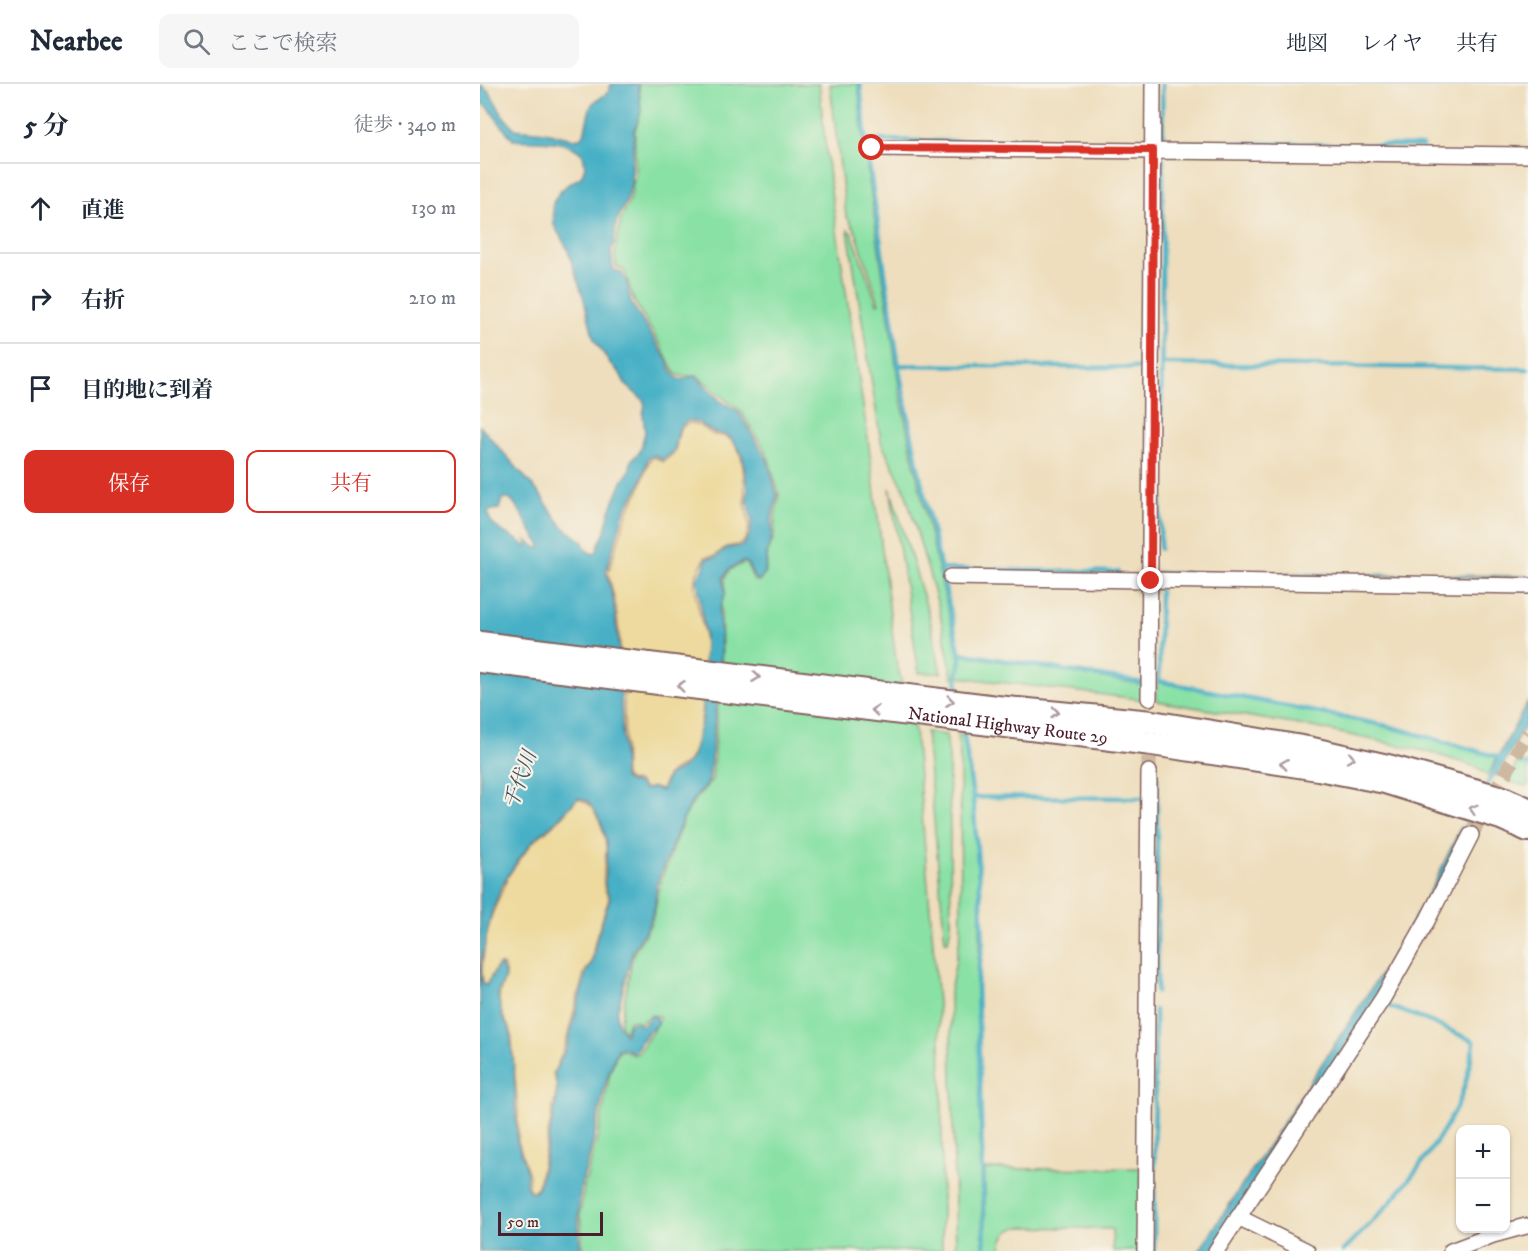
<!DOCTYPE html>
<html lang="ja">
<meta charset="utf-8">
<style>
:root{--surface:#fff;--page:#f6f6f7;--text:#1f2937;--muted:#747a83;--line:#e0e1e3;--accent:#d93025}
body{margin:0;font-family:"IM FELL DW Pica","Noto Serif JP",serif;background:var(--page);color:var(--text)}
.controls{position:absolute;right:18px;bottom:18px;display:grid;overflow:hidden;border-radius:12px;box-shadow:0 2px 4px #0004}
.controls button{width:54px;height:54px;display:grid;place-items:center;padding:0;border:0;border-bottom:2px solid var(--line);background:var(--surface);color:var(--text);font:30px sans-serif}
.scale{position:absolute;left:18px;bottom:15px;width:105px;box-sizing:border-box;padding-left:6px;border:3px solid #4a1f2b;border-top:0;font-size:16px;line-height:21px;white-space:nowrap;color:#4a1f2b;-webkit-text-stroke:4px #f7f3e8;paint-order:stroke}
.stop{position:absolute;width:18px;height:18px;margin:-14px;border:4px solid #d93025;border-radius:50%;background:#fff}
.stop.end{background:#d93025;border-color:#fff;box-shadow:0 2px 6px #0008}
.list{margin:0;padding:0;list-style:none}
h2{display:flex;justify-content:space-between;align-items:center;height:78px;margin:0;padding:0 24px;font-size:26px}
h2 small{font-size:20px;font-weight:400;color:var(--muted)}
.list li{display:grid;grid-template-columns:39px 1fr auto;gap:18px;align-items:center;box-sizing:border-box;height:90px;padding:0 24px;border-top:2px solid var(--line)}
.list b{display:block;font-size:22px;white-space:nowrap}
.list em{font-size:20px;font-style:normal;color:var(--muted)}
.actions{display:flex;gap:12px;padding:18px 24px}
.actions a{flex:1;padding:14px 0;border:2px solid var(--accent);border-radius:12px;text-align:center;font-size:21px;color:var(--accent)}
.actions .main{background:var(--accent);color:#fff}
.icon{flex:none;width:33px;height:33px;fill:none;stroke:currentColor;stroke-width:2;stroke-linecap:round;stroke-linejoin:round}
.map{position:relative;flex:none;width:1048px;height:1167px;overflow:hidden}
header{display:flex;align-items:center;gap:36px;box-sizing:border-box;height:84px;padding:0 30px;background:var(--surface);border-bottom:2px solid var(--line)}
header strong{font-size:28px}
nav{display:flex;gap:33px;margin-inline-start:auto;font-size:21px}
.search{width:420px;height:54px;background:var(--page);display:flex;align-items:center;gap:15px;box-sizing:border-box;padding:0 21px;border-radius:12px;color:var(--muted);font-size:22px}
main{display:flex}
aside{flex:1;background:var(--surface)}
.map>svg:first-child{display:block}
</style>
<header>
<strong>Nearbee</strong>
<div class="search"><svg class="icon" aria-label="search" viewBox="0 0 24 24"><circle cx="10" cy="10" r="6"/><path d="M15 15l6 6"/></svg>ここで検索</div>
<nav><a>地図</a><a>レイヤ</a><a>共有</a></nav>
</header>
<main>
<aside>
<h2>5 分<small>徒歩 · 340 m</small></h2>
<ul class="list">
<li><svg class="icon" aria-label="ahead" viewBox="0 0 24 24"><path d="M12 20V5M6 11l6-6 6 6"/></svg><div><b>直進</b></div><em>130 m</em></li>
<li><svg class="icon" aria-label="right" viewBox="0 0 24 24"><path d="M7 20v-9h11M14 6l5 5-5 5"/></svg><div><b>右折</b></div><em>210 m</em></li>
<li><svg class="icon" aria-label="arrive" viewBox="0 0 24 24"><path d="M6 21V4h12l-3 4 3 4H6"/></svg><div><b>目的地に到着</b></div></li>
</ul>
<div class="actions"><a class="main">保存</a><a>共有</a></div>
</aside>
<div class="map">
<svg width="1048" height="1167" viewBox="0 0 1048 1167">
<rect width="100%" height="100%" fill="#f7f3e8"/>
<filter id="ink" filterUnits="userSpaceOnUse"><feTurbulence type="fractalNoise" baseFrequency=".0167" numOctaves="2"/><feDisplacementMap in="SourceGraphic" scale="12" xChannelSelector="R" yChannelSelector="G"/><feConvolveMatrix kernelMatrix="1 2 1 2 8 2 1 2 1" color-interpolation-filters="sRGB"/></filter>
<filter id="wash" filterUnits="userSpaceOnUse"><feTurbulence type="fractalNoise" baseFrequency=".008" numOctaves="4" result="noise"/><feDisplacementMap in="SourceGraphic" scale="24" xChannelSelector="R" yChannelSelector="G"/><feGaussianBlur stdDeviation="1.35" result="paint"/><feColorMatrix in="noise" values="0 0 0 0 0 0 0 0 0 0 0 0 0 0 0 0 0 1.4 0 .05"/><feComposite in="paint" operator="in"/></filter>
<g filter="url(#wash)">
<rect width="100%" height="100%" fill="#eedebd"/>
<path fill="#89e1a5" stroke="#6a8068" stroke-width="1.5" d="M 159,0 L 339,0 L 349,94 L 388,355 L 416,577 L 435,647 L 458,919 L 462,1004 L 462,1167 L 103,1167 L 100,1129 L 104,1103 L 118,1051 L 130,989 L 138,967 L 145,966 L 152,971 L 158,969 L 180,936 L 179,932 C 169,929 167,934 160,940 L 156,936 L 149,937 L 145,947 L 140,941 L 153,870 L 171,840 L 176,822 L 178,805 L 204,734 L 214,717 L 232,696 L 242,567 L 241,520 L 245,510 L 245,494 L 250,486 L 264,479 L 267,480 L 274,497 L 280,497 L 286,488 L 288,468 L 294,453 L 295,433 L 299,410 L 287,369 L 260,326 L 242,313 L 218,292 L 200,292 L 195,289 L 181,262 L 154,217 L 145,187 L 136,182 L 135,168 L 141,135 L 150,116 L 155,92 L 155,47 L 161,27 Z
M 350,0 L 378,0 L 383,56 L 420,309 L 433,375 L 479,574 L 475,593 L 472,593 L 459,524 L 425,407 L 401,358 L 368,146 L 372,150 L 397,220 L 399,219 L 376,148 L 366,131 Z
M 410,404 L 449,531 L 461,589 L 439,589 Z
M 482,571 L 665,601 L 665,616 L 478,593 Z
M 677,598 C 792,618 905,639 1017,674 L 1008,692 L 997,683 L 945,667 L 837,644 L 677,617 Z
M 446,648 L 466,651 L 469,673 L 471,841 L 468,858 L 465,857 Z
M 477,651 L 483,652 L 492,713 L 500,825 L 500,858 L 496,899 L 503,1167 L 476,1167 L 470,909 L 481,848 L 480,670 Z
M 1037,679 L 1048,682 L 1048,703 L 1027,697 Z
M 662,1084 L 661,1167 L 633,1167 L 632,1145 L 540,1143 C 526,1145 522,1154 521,1167 L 506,1167 L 505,1085 Z"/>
<path fill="#eeda9e" stroke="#9c7c64" stroke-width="1.5" d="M 208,339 C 219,339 223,344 232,350 C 236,352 241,351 246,353 C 266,361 264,399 265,416 C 266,435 275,440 262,460 L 246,463 L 234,472 L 225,473 C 223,481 217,487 215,494 C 212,503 222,537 224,549 C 227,583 225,637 213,669 C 207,684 198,681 189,690 C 185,693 184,701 181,706 L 172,703 L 164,705 L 158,698 L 149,697 L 145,694 L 144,613 L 139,549 L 135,517 L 128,489 L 148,426 L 159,407 L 169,377 L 174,373 L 183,378 L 195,368 L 200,345 Z
M 97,715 C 116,717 125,748 126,764 C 126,776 122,789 124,802 C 124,806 127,810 129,814 L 115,857 L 111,879 L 104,889 L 85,962 L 73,990 L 77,1002 L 75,1014 L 58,1102 L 53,1108 L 48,1104 L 49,1091 L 38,1057 L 38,1025 L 31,946 C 24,936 17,922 20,909 C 22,898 29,893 23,881 L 18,881 L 6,901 L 3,898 L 2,888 L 5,858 L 12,831 L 28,792 L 52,759 L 78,737 Z"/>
<path fill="#47b0c6" stroke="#486878" stroke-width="1.5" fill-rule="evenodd" d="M 131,0 L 158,0 L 161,27 L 154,47 L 151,100 L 147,116 L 136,138 L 134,158 L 131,167 L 133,185 L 142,189 L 147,199 L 151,219 L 185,273 L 193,290 L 200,296 L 216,292 L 240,317 L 258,327 L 287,375 L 297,411 L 292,434 L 292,453 L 287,468 L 285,488 L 280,496 L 275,495 L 268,480 L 264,477 L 249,485 L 243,494 L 245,509 L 239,527 L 241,567 L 229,697 L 212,717 L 202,737 L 176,802 L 175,822 L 169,840 L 152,868 L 137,929 L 138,941 L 146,951 L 148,940 L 156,938 L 162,943 L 172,931 L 177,934 L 178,940 L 169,947 L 153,969 L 145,964 L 138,965 C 124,995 120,1026 113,1058 C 110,1073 104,1088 101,1103 C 97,1123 98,1146 101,1167 L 0,1167 L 0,342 L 59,409 L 82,442 L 102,457 L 107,467 L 113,470 L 117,467 L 119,460 L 124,450 L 130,427 L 143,396 L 149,388 L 152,375 L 159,369 L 162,361 L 165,348 L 163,330 L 165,321 L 163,316 L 145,300 L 141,291 L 129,278 L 114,255 L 103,212 L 87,164 L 74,141 L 73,119 L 79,109 L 87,101 L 101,93 L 105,83 L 103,71 C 87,53 54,58 33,56 L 9,25 L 0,18 L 0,1 L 9,7 L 24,33 L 35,45 L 65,48 L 92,55 L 100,54 L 104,51 L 110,24 L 113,19 L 129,8 ZM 208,336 L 218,338 L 233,348 L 249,352 L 262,370 L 268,405 L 267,416 L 272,436 L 270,450 L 263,462 L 247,464 L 236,473 L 226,475 L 224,485 L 217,494 L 225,550 L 223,632 L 212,673 L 204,683 L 188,692 L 182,707 L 173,704 L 164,706 L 159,700 L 149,698 L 144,695 L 139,563 L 133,514 L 126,487 L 145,425 L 159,403 L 168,374 L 175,371 L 182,376 L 194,367 L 199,344 ZM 27,414 C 40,420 50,449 61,461 L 60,464 L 57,464 L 46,456 L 48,462 L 46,463 C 36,450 11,449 8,429 L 11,426 L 19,425 L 22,415 ZM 98,714 L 106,716 L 111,721 L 121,738 L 126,755 L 127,766 L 125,802 L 130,814 L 116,857 L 112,879 L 106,889 L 86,965 L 74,989 L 77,1002 L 76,1019 L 59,1102 L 55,1108 L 50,1108 L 46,1101 L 47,1087 L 37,1057 L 34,985 L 30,945 L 23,935 L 19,918 L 18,909 L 25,892 L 21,881 L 18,882 L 6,902 L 2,897 L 1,880 L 11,830 L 22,801 L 38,776 L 53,757 L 79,734 Z
M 677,488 L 1048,492 L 1048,494 L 677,491 Z
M 1048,617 L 1048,636 L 1017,692 L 1010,688 Z
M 981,743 L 989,746 L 899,908 L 885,928 L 886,931 L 732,1167 L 719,1167 L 913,871 L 955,798 Z"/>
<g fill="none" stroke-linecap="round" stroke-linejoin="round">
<path stroke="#47b0c6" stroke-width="4.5" d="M 380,0 L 386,59 L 420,290 L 436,374 L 481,575 L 477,597 L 479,611
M 682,0 L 683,57
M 388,56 L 514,58
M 684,58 L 943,62
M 684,280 L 1048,285
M 419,281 L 664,284
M 680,465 L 683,75
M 462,485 L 638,488
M 680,507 L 679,597 L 908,642 L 1022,674
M 480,569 L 664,599
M 483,643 L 493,713 L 501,817 L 503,859 L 497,899 L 505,1167
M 1039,678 L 1048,681
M 1006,702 L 1015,686
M 493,713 L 662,714
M 983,747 L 992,731
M 677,908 L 677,693
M 908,922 L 951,938 L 993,957
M 674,1167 L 675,926
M 863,1167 C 878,1151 894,1137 908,1121 C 934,1091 959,1058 977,1022 C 986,1002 990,981 994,960"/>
</g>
</g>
<g filter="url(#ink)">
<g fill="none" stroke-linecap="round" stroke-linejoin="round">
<path stroke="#cdb8a0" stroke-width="15" stroke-dasharray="15 8" stroke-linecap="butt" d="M 669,688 L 669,614
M 991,751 L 1048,648"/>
<defs>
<path id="minor" d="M 392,64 L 1048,71
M 471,493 L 1048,502
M 669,614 L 673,0
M 758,1133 L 827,1167
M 665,1167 L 669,688
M 736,1167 L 903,914 L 948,835 L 991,751
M 971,1167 L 1013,1151 L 1046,1142"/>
<g id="highway">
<path d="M 0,559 L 517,623 L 672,638 L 828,664 L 912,683 L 1023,714 L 1048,725"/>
<path id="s1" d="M 0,577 L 672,660 L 838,685 L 905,698 L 1021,734 L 1048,746"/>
</g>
</defs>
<use href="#minor" stroke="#83625e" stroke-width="18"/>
<use href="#highway" stroke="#83625e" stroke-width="26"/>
<use href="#minor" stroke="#fff" stroke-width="15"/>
<use href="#highway" stroke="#fff" stroke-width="22"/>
</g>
<defs><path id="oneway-chevron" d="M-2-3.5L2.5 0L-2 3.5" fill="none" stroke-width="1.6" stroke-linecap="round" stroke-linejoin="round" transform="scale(1.5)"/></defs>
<g stroke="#ae9aa0">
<use href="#oneway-chevron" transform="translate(276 593) rotate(7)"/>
<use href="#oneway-chevron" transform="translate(201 602) rotate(-173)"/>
<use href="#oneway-chevron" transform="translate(470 617) rotate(7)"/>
<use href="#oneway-chevron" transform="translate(395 626) rotate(-173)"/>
<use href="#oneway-chevron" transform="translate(575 628) rotate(6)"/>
<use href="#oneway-chevron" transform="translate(871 674) rotate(12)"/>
<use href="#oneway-chevron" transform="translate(804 680) rotate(-172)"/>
<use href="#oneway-chevron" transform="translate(993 725) rotate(-163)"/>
</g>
</g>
<g fill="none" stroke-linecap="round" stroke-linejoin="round" filter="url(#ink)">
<path stroke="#d93025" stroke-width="8" d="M 392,64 L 673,66 L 671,497"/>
</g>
<g text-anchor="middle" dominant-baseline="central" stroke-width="4.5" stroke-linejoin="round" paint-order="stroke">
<g font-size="18" fill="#4a1f2b" stroke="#f7f3e8">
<text stroke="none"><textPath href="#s1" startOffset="532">National Highway Route 29</textPath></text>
</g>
<g font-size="20" font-style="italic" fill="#495261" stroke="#f7f3e8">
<text transform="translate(41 696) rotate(-70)">千代川</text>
</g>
</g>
</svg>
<div class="controls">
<button>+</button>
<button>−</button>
</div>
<div class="scale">50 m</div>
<div class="stop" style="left:392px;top:64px"></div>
<div class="stop end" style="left:671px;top:497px"></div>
</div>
</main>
